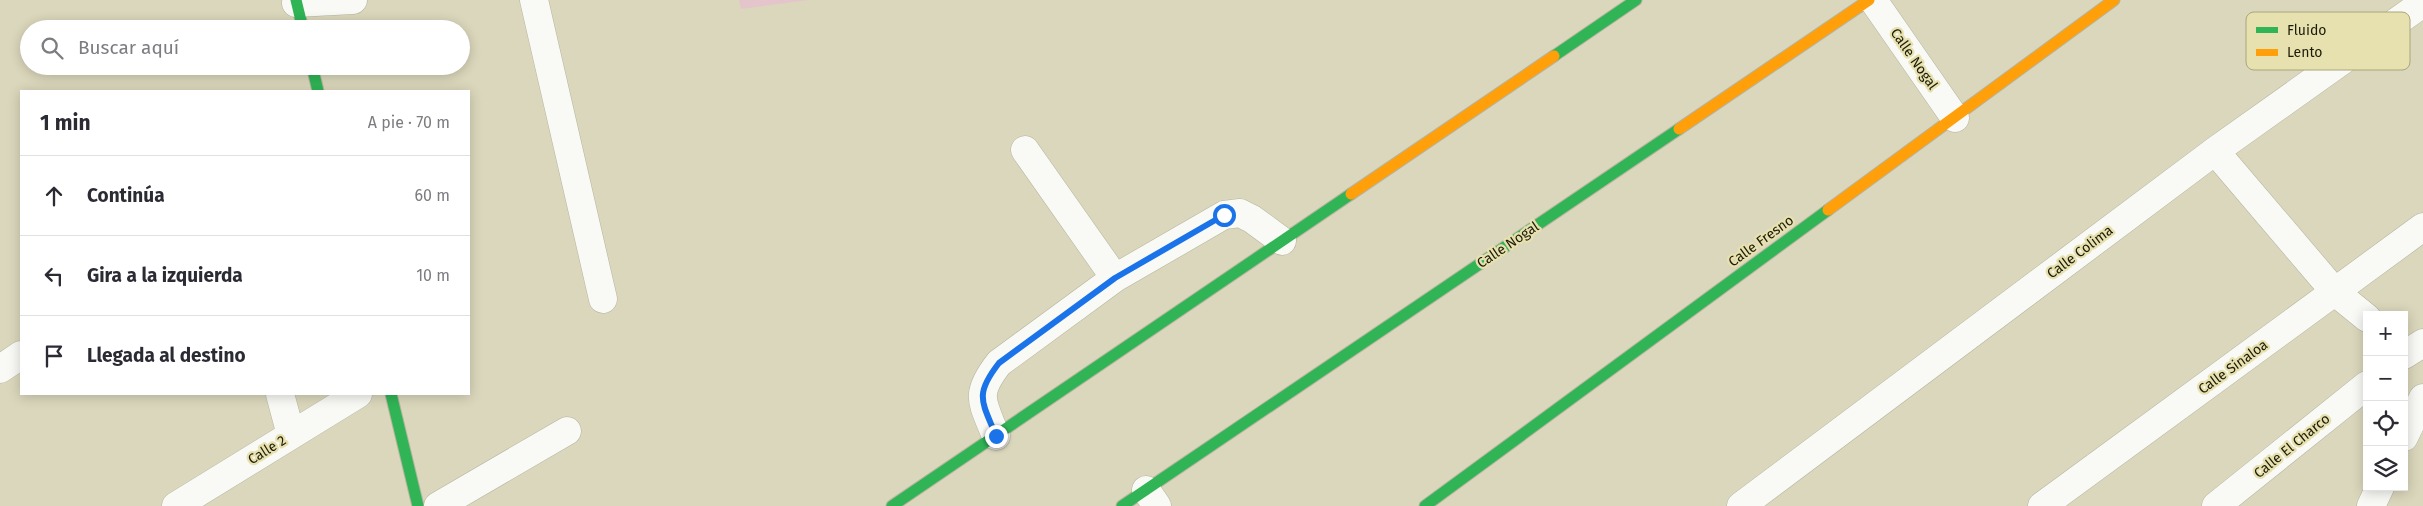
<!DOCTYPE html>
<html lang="es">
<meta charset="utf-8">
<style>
:root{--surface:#fff;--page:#f2f2f3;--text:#2b2b33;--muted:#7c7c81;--line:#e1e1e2}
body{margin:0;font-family:"Fira Sans",sans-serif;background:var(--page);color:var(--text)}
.controls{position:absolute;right:15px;bottom:15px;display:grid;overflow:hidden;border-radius:0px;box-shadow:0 2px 12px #0003}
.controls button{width:45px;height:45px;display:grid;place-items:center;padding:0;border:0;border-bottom:1px solid var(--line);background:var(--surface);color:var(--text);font:25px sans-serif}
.stop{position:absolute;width:15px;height:15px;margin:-11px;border:4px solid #1a73e8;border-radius:50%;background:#fff}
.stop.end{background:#1a73e8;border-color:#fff;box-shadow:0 1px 5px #0008}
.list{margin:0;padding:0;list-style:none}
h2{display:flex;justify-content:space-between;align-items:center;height:65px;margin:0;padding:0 20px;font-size:21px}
h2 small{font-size:16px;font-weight:400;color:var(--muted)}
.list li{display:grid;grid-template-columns:32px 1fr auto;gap:15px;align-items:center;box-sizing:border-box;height:80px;padding:0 20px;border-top:1px solid var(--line)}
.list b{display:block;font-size:19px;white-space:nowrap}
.list em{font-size:16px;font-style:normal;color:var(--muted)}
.icon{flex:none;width:28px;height:28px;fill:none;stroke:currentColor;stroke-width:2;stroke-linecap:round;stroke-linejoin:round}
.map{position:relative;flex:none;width:2423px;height:506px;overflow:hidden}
.search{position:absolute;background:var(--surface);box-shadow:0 2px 12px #0003;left:20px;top:20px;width:450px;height:55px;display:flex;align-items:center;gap:12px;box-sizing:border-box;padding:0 18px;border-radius:28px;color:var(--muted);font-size:19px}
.panel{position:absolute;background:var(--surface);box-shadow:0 2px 12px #0003;left:20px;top:90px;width:450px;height:305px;border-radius:0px}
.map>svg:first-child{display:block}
</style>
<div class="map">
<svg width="2423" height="506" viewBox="0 0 2423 506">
<rect width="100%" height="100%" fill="#dad7bc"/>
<path fill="#e5c5cc" d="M 739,0 L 809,0 L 741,9 Z"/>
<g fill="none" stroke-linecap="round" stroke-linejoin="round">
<defs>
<path id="street" d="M 534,0 L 603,299
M 1873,0 L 1955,118
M 296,3 L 353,0
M 1025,150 L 1115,278
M 2215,151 L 2335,292 L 2367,318
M 2404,355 L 2423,343
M 0,369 L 21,355
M 280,394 L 291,435
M 996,436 C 982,401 974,395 999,363 L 1115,278 L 1224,215 L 1240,213 L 1252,219 L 1282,241
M 2404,437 L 2423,398
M 1146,490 L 1157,506
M 176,506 L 358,394
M 438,506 L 567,431
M 1741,506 L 2215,151 L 2423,3
M 2042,506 L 2423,227
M 2216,506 L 2367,385
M 2371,506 L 2380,487"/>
<path id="fast" d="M 296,0 L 303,29
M 1554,56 L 1636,0
M 312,66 L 318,91
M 391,394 L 418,506
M 892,506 L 1351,194
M 1122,506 L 1679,129
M 1425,506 L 1828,210"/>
<path id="slow" d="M 1679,129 L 1869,0
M 1351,194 L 1554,56
M 1828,210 L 2114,0"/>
</defs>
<use href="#street" stroke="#b6b49f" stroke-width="29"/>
<use href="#fast" stroke="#b6b49f" stroke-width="13"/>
<use href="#slow" stroke="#b6b49f" stroke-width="13"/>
<use href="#street" stroke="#f9f9f5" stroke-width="28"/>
<use href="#fast" stroke="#30b455" stroke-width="11"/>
<use href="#slow" stroke="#ff9f0a" stroke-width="11"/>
</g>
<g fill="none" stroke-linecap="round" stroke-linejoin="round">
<path stroke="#1a73e8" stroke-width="6" d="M 996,436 C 982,401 974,395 999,363 L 1115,278 L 1224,215"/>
</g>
<g text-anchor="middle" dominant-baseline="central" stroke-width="4.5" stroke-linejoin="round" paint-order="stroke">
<g font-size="14" fill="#1d1b08" stroke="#e7e1af">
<text transform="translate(1914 59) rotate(55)">Calle Nogal</text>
<text transform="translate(1761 241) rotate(-36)">Calle Fresno</text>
<text transform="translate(1508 245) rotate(-34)">Calle Nogal</text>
<text transform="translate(2080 252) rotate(-37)">Calle Colima</text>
<text transform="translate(2233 367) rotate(-36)">Calle Sinaloa</text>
<text transform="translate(2292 446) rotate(-39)">Calle El Charco</text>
<text transform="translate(267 450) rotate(-32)">Calle 2</text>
</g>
</g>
<rect x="2246" y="12" width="164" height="58" rx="8" fill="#e7e1af" stroke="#aaa67d" stroke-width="1"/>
<rect x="2256" y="27" width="22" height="6" fill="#30b455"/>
<rect x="2256" y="49" width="22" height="7" fill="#ff9f0a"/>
<g font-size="14" fill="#1d1b08">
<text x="2287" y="35">Fluido</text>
<text x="2287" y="57">Lento</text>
</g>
</svg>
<div class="controls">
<button>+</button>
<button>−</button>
<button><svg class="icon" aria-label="locate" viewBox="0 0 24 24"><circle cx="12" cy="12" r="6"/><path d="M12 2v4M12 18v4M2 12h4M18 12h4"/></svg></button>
<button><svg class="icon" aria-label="layers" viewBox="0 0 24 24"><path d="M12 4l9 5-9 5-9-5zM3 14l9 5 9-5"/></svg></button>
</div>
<div class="stop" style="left:1224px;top:215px"></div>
<div class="stop end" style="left:996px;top:436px"></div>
<div class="search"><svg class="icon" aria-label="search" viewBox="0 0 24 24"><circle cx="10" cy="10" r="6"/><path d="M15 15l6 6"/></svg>Buscar aquí</div>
<section class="panel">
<h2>1 min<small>A pie · 70 m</small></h2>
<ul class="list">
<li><svg class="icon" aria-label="ahead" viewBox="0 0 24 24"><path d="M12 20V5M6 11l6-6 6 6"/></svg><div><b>Continúa</b></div><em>60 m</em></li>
<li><svg class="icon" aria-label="left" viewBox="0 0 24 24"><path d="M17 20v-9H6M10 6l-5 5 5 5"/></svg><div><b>Gira a la izquierda</b></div><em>10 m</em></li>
<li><svg class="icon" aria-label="arrive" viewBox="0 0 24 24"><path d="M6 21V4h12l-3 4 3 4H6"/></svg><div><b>Llegada al destino</b></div></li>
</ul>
</section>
</div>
